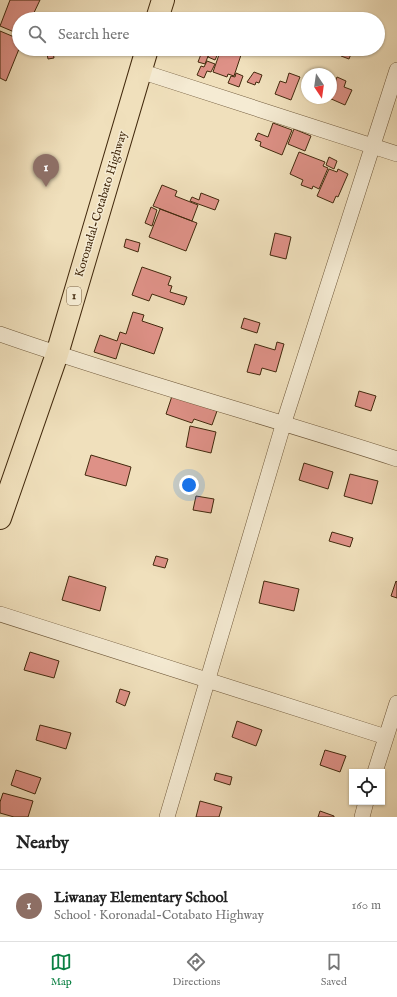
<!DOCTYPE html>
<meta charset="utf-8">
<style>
:root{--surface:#fff;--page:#f6f6f6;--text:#222;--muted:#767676;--line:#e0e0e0;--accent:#0b8043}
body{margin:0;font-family:"IM FELL English",serif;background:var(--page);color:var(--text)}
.controls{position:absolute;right:12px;bottom:12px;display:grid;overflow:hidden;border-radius:0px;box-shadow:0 1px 3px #0004}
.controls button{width:36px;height:36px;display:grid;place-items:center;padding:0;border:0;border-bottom:1px solid var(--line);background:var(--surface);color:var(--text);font:20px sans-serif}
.compass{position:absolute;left:301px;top:68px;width:36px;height:36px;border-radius:50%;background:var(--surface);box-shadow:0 1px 3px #0004;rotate:167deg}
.you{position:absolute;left:189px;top:485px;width:14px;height:14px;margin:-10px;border:3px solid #fff;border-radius:50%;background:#1a73e8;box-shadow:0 0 0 6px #1a73e833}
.badge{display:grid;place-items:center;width:26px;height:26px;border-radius:50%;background:var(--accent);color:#fff;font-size:13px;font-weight:700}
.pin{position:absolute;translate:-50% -33px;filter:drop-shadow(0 1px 2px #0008)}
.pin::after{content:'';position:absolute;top:21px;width:14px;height:12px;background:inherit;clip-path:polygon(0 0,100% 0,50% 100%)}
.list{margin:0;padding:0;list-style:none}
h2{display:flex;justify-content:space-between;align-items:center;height:52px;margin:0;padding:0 16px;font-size:17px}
h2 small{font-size:13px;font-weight:400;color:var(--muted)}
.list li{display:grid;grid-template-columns:26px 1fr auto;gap:12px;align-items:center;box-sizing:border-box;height:72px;padding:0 16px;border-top:1px solid var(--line)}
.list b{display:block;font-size:15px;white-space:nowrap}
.list p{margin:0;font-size:13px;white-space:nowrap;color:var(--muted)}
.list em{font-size:13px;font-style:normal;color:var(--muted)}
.icon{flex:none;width:22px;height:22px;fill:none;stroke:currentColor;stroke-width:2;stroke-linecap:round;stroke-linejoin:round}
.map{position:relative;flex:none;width:397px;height:817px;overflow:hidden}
.search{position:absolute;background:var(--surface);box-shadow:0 1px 3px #0004;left:12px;right:12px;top:12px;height:44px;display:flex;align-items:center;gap:10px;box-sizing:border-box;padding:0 14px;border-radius:22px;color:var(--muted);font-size:15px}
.sheet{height:124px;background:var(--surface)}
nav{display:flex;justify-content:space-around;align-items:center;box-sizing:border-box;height:56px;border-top:1px solid var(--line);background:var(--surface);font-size:11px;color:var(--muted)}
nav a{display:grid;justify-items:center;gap:2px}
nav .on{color:var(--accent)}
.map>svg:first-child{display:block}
</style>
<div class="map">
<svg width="397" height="817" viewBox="0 0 397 817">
<rect width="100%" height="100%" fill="#f0e0bc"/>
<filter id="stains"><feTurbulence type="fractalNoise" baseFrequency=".005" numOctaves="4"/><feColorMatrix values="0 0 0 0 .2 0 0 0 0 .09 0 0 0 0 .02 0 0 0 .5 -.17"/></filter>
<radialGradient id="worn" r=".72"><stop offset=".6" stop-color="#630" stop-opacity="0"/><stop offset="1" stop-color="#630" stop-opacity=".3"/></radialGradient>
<path fill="#de9187" stroke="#42290d" d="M 10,0 L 40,0 L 31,19 L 19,19 L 19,34 L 0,26 Z
M 332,13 L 341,17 L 340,19 L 330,19 Z
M 0,31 L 19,39 L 19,49 L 6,81 L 0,78 Z
M 203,49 L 210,51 L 205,64 L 198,62 Z
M 211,49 L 220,49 L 215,60 L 208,57 Z
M 221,49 L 241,55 L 234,76 L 228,74 L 227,77 L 213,72 Z
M 260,49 L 268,49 L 265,54 L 259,50 Z
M 339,49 L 353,49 L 349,59 L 341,56 L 343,51 Z
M 53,52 L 54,58 L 48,59 L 47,54 Z
M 207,61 L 215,64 L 211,72 L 207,71 L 204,78 L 197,75 L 201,66 L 204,67 Z
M 254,72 L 262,75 L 259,83 L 256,82 L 255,85 L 247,82 Z
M 236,73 L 243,76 L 239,87 L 228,83 L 231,76 L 235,77 Z
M 289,73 L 300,77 L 291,100 L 275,94 L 280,81 L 286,83 Z
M 337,77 L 346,81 L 344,87 L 352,90 L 345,105 L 329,98 L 333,90 L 331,88 L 331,80 L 335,82 Z
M 273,123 L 292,130 L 282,155 L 260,146 L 261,142 L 255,140 L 258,133 L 268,137 Z
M 294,129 L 311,136 L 305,151 L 288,144 Z
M 299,152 L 325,162 L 323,166 L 328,168 L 319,189 L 313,186 L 312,189 L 301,185 L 303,180 L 290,174 Z
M 329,157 L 337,161 L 334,169 L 326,165 Z
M 329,169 L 337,172 L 338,169 L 348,174 L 338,197 L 336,196 L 333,203 L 317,196 Z
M 162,185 L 177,191 L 175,196 L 198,205 L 192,221 L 153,206 Z
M 201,193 L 219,200 L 215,210 L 190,201 L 192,197 L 199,200 Z
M 151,207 L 157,210 L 152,226 L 145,223 Z
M 160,209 L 197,223 L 186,251 L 149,237 Z
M 275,233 L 291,237 L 286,259 L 270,255 Z
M 126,239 L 140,243 L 138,252 L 124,247 Z
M 142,267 L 171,277 L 168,285 L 172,286 L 170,292 L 187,297 L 184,305 L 152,294 L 149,301 L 132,295 Z
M 133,312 L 144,315 L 142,321 L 163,328 L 154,354 L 121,343 L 116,359 L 94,352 L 100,335 L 117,341 L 120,332 L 126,334 Z
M 244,318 L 260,323 L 257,333 L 241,328 Z
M 277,342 L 284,344 L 276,372 L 262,368 L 260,375 L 247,372 L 255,344 L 275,350 Z
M 359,391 L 376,396 L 371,411 L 355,406 Z
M 172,396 L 217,411 L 212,425 L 194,419 L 192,423 L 166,414 Z
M 190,426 L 216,432 L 211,453 L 186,447 Z
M 91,455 L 131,467 L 126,486 L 85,475 Z
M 304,463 L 333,472 L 328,489 L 299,480 Z
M 350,474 L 378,481 L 372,504 L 344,496 Z
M 196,496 L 214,499 L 211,513 L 193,510 Z
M 332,532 L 353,538 L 350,547 L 329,541 Z
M 156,556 L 168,559 L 165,568 L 153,565 Z
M 69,576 L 106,587 L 100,611 L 62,600 Z
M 264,581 L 299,589 L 294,611 L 259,603 Z
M 396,581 L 397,582 L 397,598 L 391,596 Z
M 30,652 L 59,661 L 54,678 L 24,670 Z
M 120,689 L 130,692 L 125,706 L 116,702 Z
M 237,721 L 262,730 L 256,746 L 232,737 Z
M 40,725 L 71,733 L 66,749 L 36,740 Z
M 325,750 L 346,756 L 340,772 L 320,765 Z
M 16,770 L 41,778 L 35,794 L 11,785 Z
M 216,773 L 232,777 L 230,785 L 214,780 Z
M 3,793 L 33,801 L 28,817 L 14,817 L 0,813 L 0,802 Z
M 200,801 L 222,807 L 219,817 L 196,817 Z
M 320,811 L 334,816 L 334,817 L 318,817 Z"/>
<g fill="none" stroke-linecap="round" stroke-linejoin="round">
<defs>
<path id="minor" d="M 140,71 L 397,154
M 0,334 C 131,380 265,416 397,459
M 0,614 L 386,737
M 375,772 L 397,703
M 167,817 L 284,422 L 397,70
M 362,817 L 366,802"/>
<path id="trunk" d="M 157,19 L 163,0
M 0,518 L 57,354 L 147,49"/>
</defs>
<use href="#minor" stroke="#6e5739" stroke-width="16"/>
<use href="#trunk" stroke="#42290d" stroke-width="24"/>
<use href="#minor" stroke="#f5ebd3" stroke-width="15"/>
<use href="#trunk" stroke="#f0e0bc" stroke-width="22"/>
</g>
<g text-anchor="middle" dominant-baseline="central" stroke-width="3" stroke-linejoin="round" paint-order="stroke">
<rect fill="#f5ebd3" stroke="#786348" stroke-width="1" x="67" y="287" width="14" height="18" rx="3"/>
<g font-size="11" font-weight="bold" fill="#42290d">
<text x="74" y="296">1</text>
</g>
<g font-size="12" fill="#42290d" stroke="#f5ebd3">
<text transform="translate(101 204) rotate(-73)">Koronadal-Cotabato Highway</text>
</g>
</g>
<rect width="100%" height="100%" filter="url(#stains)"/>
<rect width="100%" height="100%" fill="url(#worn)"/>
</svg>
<div class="controls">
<button><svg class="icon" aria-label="locate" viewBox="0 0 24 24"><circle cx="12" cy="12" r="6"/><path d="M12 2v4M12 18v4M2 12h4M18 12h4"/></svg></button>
</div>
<svg class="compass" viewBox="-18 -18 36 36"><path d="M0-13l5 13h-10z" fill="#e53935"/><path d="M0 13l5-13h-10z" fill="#767676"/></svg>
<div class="you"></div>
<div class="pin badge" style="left:46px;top:187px;background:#8d6e63">1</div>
<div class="search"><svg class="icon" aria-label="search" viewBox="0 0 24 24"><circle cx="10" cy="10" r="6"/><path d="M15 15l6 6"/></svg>Search here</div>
</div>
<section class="sheet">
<h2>Nearby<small></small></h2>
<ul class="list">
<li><span class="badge" style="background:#8d6e63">1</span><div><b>Liwanay Elementary School</b><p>School · Koronadal-Cotabato Highway</p></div><em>160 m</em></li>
</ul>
</section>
<nav>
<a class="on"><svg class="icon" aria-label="map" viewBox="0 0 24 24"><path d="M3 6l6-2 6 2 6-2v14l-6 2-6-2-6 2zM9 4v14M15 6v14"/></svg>Map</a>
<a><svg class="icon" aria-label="directions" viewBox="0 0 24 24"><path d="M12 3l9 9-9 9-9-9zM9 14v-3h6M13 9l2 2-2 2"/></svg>Directions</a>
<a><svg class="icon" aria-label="saved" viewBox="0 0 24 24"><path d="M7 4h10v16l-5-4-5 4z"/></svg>Saved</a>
</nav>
